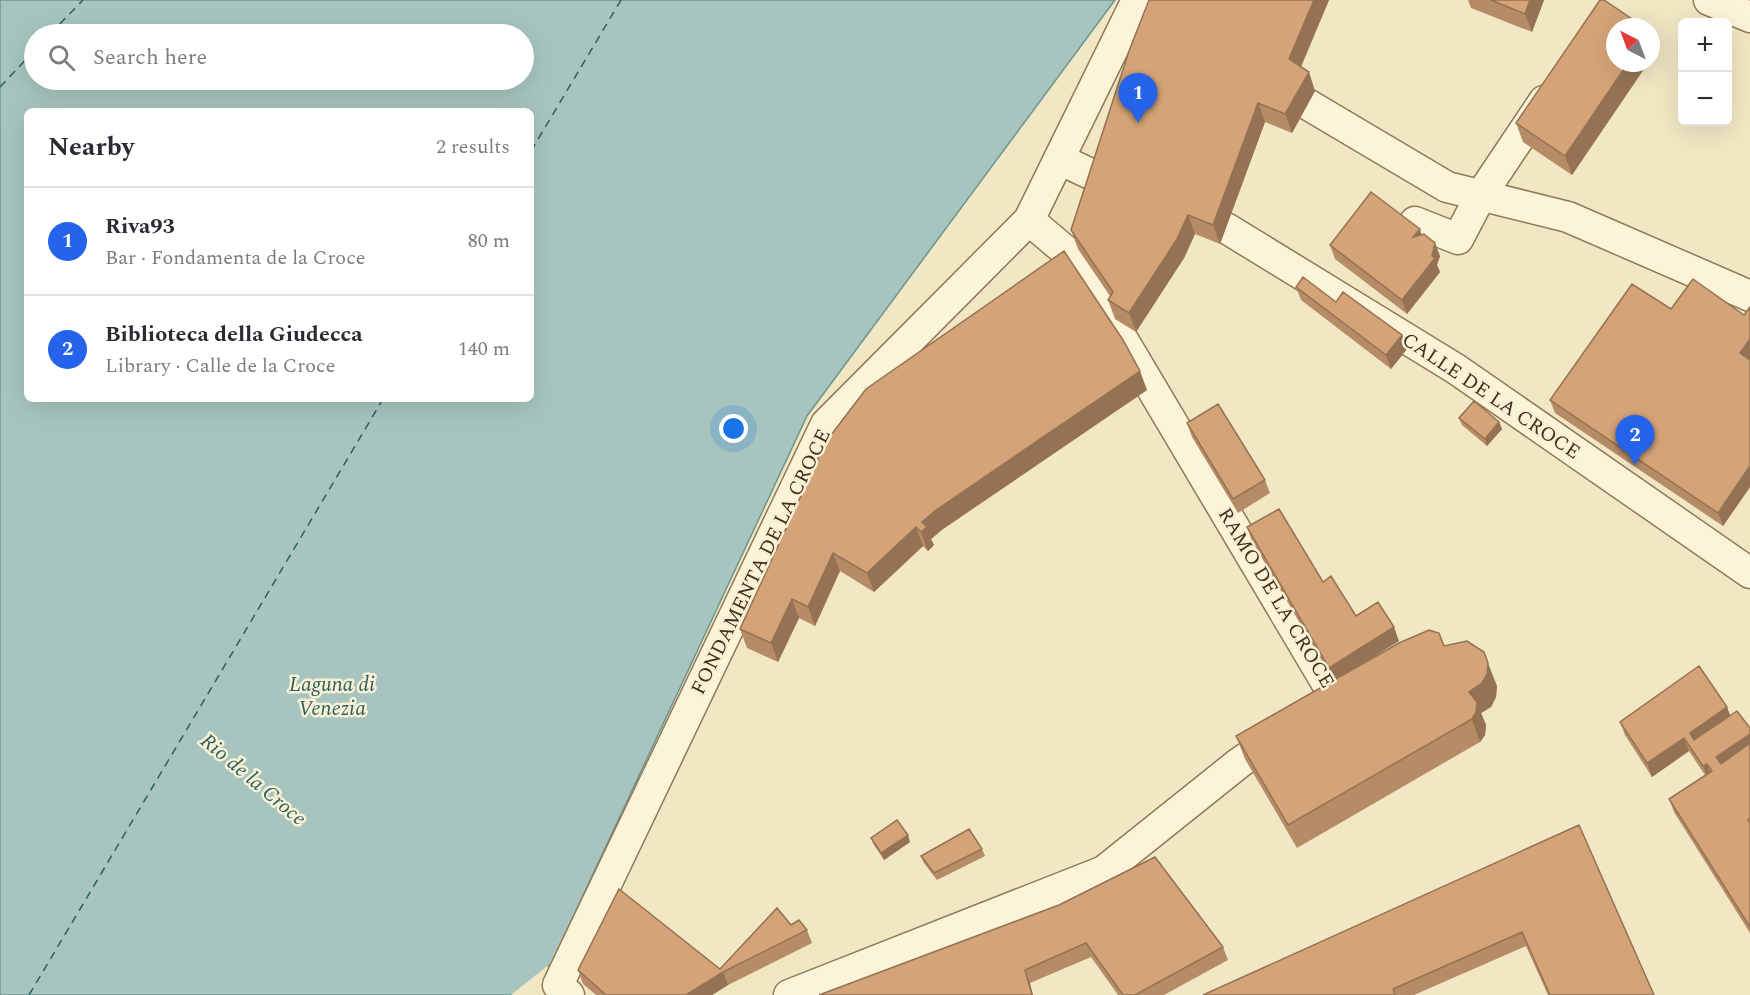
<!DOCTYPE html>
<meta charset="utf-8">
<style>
:root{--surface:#fff;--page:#f7f7f7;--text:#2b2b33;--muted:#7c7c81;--line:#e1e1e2;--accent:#2563eb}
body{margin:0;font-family:Spectral,serif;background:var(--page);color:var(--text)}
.controls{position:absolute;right:18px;top:18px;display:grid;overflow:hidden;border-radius:9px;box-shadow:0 6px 24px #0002}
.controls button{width:54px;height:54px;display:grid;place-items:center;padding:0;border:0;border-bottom:2px solid var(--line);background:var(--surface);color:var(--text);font:30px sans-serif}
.compass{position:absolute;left:1606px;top:18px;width:54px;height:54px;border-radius:50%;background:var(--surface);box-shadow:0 6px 24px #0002;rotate:318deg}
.you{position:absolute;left:734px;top:429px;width:21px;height:21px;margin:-15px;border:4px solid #fff;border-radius:50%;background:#1a73e8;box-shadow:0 0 0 9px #1a73e833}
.badge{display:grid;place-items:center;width:39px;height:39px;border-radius:50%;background:var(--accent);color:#fff;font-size:20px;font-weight:700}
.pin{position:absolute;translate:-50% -50px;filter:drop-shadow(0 2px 3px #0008)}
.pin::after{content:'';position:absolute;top:32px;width:21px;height:18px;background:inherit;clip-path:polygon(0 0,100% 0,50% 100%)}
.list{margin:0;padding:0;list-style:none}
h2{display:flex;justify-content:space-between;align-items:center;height:78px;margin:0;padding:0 24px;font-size:26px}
h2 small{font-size:20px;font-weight:400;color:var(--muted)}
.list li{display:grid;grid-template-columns:39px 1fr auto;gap:18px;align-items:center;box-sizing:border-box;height:108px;padding:0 24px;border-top:2px solid var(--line)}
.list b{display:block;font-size:22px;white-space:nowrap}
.list p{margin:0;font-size:20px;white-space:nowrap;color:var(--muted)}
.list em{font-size:20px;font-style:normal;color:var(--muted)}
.icon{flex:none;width:33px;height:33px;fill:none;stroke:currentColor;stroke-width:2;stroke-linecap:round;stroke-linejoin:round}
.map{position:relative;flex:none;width:1750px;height:995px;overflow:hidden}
.search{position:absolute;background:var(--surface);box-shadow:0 6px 24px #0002;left:24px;top:24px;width:510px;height:66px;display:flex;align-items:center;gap:15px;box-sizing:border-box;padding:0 21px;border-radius:33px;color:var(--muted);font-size:22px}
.panel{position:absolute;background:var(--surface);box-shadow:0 6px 24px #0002;left:24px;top:108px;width:510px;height:294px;border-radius:9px}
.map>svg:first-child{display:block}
</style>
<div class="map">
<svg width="1750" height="995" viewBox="0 0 1750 995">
<rect width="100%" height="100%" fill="#f2e7c4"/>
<path fill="#a7c5be" stroke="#6c958d" stroke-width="1.5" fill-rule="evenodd" d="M 0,0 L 1115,0 L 807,416 L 551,964 L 538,974 L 557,995 L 0,995 ZM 34,34 L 524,34 L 524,80 L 34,80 ZM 27,111 L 531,111 L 531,399 L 27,399 Z"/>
<path fill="#f2e7c4" d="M 547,966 L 549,969 L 542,974 L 560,995 L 511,995 Z"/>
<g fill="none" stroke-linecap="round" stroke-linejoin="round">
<path stroke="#2c5f5f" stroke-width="1.5" stroke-dasharray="8 6" stroke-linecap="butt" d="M 50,34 L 83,0
M 0,87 L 34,51
M 531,151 L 621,0
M 29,995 L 383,399"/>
<defs>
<path id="pedestrian" d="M 1709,0 L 1750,17
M 1307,104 L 1447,187 L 1568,217 L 1750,296
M 1059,159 L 1099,178
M 1029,220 L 1075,259 L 1335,697 L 1315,711
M 1415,222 L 1458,239 L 1481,195 L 1544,101
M 1226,228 L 1456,369 L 1750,573
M 569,995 L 558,985 L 826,424 L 1029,220 L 1137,0
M 789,995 L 1104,871 L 1239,763 L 1278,736"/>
</defs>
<use href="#pedestrian" stroke="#8f7958" stroke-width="33"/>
<use href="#pedestrian" stroke="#fcf4d9" stroke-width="30"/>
</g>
<path fill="#b68c66" d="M 1149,0 L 1329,0 L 1301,67 L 1315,91 L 1292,133 L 1265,122 L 1220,244 L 1195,234 L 1184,258 L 1136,332 L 1115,319 L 1108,300 L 1110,296 L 1078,249 L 1071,230 Z
M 1468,0 L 1544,0 L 1532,32 L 1471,8 Z
M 1615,63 L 1648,63 L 1572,175 L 1523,142 L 1516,123 Z
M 1422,235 L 1440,256 L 1437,265 L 1440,272 L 1407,314 L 1335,259 L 1330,245 Z
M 1296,287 L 1336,302 L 1402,335 L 1407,349 L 1391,369 L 1301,300 Z
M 1750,307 L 1750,487 L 1723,526 L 1555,413 L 1550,400 L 1671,309 L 1744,315 Z
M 1147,390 L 943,529 L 931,539 L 934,545 L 928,551 L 923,546 L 874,592 L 840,571 L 815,626 L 799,618 L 778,662 L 747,648 L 740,629 L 825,443 Z
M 1459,418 L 1499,422 L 1502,429 L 1487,446 L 1462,425 Z
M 1187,423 L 1265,480 L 1270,493 L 1238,513 L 1192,437 Z
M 1247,527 L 1323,582 L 1356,616 L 1399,641 L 1351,670 L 1444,646 L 1497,686 L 1496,697 L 1491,707 L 1481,713 L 1486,725 L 1485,735 L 1480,742 L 1297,848 L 1245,759 L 1236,736 L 1333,680 L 1252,541 Z
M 1730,715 L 1750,728 L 1750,933 L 1674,812 L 1669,799 L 1705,775 L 1689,751 L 1652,777 L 1625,735 L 1620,722 Z
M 1579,825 L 1654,995 L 1548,995 L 1526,946 L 1414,995 L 1203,995 Z
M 871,838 L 910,842 L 884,860 L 874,845 Z
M 982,849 L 985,856 L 937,880 L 924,863 L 921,856 Z
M 1059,905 L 1223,947 L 1228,960 L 1164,995 L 1118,995 L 1091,957 L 1030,983 L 819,995 Z
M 791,925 L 807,930 L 812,943 L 728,985 L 712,995 L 596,995 L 583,984 L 578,970 L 720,969 Z"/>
<path fill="#947253" d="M 1314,0 L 1329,0 L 1296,78 L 1289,59 Z
M 1530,0 L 1544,0 L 1532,32 L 1525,14 Z
M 1651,34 L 1657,50 L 1651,58 Z
M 1628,63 L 1648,63 L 1572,175 L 1565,156 Z
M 1309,72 L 1315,91 L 1292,133 L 1285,114 Z
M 1258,103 L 1265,122 L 1220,244 L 1213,225 Z
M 1188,215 L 1195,234 L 1184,258 L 1136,332 L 1129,313 Z
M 1420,229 L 1424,243 L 1413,237 Z
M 1435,243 L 1440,256 L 1437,265 L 1440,272 L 1407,314 L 1402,300 L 1432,256 Z
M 1402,335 L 1407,349 L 1391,369 L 1386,355 Z
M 1750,339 L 1750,360 L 1740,353 Z
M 1140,371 L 1147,390 L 943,529 L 931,539 L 934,545 L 928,551 L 921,532 L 922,522 L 936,510 Z
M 1499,422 L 1502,429 L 1487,446 L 1485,439 Z
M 1750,466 L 1750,487 L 1723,526 L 1718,513 Z
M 916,527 L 923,546 L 874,592 L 867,573 Z
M 833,553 L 840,571 L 815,626 L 808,607 Z
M 792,599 L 799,618 L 778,662 L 771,643 Z
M 1394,627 L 1399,641 L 1334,681 L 1329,668 Z
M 1488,663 L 1497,686 L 1496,697 L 1491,707 L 1481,713 L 1486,725 L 1485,735 L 1480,742 L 1472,719 L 1469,692 Z
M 1727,707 L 1732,720 L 1695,746 L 1690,733 Z
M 1750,734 L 1750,750 L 1721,770 L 1716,757 Z
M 1684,738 L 1689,751 L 1652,777 L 1647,763 Z
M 1707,764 L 1711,777 L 1708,779 L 1703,766 Z
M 908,835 L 910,842 L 884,860 L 881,853 Z
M 1025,970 L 1030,983 L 1033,995 L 1032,995 Z
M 723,972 L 728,985 L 712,995 L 686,995 Z"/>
<path fill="#d4a377" stroke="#947253" stroke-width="1.5" d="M 1149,0 L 1314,0 L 1289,59 L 1309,72 L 1285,114 L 1258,103 L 1213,225 L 1188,215 L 1177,239 L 1129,313 L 1108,300 L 1113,292 L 1071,230 L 1129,51 Z
M 1491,0 L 1530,0 L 1525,14 Z
M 1600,0 L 1604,0 L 1644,27 L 1615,27 L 1615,63 L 1628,63 L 1565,156 L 1516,123 Z
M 1371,192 L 1420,229 L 1413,237 L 1424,234 L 1435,243 L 1432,256 L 1435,258 L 1402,300 L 1330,245 Z
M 1064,251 L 1123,340 L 1140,371 L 936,510 L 922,522 L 927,527 L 921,532 L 916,527 L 867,573 L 833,553 L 808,607 L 792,599 L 771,643 L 740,629 L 825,443 L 866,389 Z
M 1303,277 L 1336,302 L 1343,292 L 1402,335 L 1386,355 L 1296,287 Z
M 1693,279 L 1744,315 L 1750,307 L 1750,339 L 1740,353 L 1750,360 L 1750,466 L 1718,513 L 1550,400 L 1632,284 L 1671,309 Z
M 1474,401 L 1499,422 L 1485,439 L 1459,418 Z
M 1218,404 L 1265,480 L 1233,499 L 1187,423 Z
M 1279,509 L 1323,582 L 1331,576 L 1356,616 L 1378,602 L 1394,627 L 1329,668 L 1247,527 Z
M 1429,630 L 1439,633 L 1444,646 L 1467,641 L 1484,652 L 1488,663 L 1487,674 L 1482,683 L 1469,692 L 1477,702 L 1476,712 L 1472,719 L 1288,825 L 1236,736 L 1399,643 Z
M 1699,666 L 1727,707 L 1690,733 L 1694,740 L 1737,711 L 1750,728 L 1750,734 L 1716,757 L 1721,764 L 1750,743 L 1750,818 L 1748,820 L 1750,823 L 1750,927 L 1669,799 L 1712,771 L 1707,764 L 1703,766 L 1684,738 L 1647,763 L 1620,722 Z
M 897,820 L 908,835 L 881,853 L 871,838 Z
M 1579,825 L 1654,995 L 1550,995 L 1522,932 L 1393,989 L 1395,995 L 1203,995 Z
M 969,829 L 982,849 L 934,873 L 921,856 Z
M 1155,857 L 1223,947 L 1135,995 L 1123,995 L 1086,943 L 1025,970 L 1032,995 L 819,995 L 1059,905 Z
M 619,889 L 720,969 L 777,908 L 791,925 L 799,920 L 807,930 L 723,972 L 686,995 L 606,995 L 578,970 Z"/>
<g text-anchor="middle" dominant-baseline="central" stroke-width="5" stroke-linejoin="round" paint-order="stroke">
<g font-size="20" fill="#3e2f1e" stroke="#f9f1d5">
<text transform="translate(1491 396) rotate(34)">CALLE DE LA CROCE</text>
<text transform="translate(761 562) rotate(-64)">FONDAMENTA DE LA CROCE</text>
<text transform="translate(1276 598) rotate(59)">RAMO DE LA CROCE</text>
</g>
<g font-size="21" font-style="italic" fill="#2c5f5f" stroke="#f9f1d5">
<text x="332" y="685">Laguna di<tspan x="332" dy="24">Venezia</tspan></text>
<text transform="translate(253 780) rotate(40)">Rio de la Croce</text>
</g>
</g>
</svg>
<div class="controls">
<button>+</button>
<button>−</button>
</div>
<svg class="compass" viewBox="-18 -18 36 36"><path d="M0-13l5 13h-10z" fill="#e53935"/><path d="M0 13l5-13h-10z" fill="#7c7c81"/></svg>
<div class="you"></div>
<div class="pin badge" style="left:1138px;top:123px">1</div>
<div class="pin badge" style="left:1635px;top:465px">2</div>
<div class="search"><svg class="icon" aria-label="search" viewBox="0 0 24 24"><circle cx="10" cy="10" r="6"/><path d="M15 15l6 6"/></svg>Search here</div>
<section class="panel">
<h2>Nearby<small>2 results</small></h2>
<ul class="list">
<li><span class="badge">1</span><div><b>Riva93</b><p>Bar · Fondamenta de la Croce</p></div><em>80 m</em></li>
<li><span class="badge">2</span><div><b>Biblioteca della Giudecca</b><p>Library · Calle de la Croce</p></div><em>140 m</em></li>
</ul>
</section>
</div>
